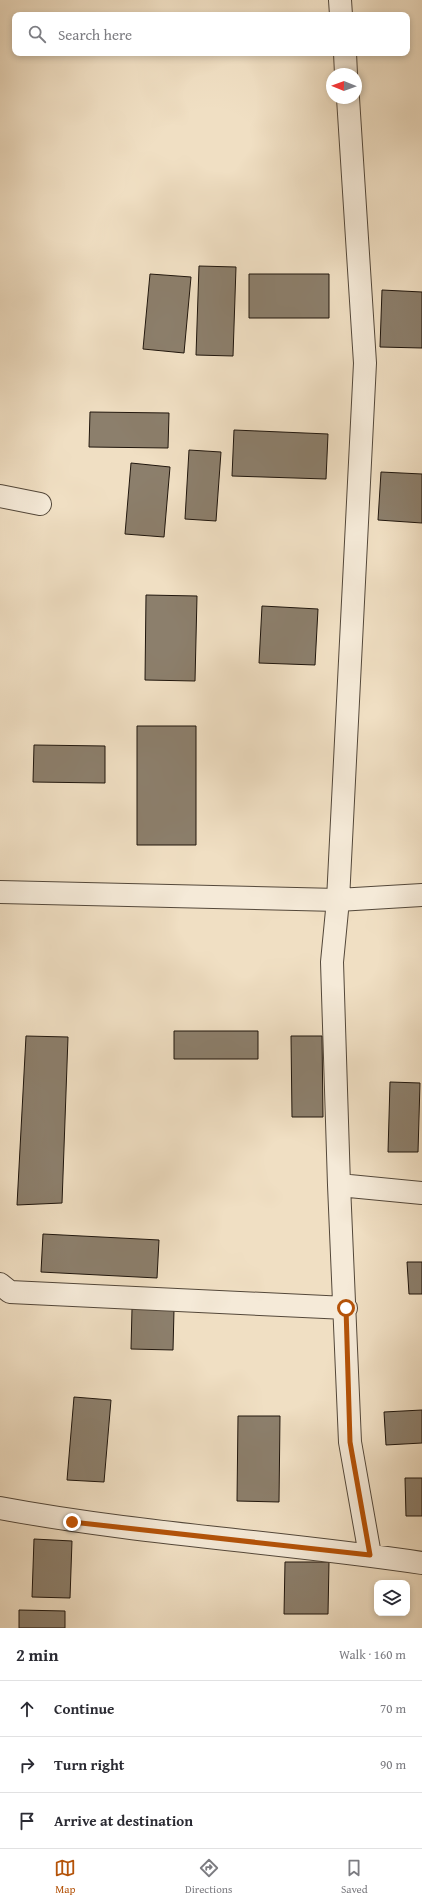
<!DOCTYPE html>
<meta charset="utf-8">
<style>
:root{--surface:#fff;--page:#f2f2f3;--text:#2b2b33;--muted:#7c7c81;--line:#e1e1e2;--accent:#b45309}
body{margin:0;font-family:"Gentium Book Plus",serif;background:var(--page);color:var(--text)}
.controls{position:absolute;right:12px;bottom:12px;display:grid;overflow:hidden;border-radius:8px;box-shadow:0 2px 6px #0003}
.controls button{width:36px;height:36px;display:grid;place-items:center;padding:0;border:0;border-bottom:1px solid var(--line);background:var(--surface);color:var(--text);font:20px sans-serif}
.compass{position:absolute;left:326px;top:68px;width:36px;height:36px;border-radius:50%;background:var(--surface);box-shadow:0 2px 6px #0003;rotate:271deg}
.stop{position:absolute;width:12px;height:12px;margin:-9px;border:3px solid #b45309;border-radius:50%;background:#fff}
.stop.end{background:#b45309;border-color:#fff;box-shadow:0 1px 4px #0008}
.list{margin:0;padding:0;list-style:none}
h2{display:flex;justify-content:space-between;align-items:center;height:52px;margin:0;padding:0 16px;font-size:17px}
h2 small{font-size:13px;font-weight:400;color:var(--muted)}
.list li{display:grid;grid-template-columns:26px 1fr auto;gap:12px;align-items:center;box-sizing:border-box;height:56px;padding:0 16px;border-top:1px solid var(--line)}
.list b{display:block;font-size:15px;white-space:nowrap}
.list em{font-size:13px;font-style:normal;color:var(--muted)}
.icon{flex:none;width:22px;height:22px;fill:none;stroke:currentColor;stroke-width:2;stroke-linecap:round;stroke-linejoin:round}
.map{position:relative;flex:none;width:422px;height:1628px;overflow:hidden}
.search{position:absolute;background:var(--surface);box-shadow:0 2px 6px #0003;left:12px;right:12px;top:12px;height:44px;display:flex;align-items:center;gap:10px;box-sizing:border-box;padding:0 14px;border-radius:8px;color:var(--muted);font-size:15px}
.sheet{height:220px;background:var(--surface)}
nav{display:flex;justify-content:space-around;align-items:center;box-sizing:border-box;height:56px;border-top:1px solid var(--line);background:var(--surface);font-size:11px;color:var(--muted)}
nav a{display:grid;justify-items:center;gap:2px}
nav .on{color:var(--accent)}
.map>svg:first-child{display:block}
</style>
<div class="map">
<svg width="422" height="1628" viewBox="0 0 422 1628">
<rect width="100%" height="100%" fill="#f0dfc3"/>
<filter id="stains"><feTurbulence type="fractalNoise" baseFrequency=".005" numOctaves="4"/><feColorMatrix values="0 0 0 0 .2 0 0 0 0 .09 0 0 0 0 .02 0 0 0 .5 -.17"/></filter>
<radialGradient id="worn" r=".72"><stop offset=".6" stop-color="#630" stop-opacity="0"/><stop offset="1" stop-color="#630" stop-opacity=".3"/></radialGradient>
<path fill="#8c7f6c" stroke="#20160d" d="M 199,266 L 236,267 L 233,356 L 196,355 Z
M 150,274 L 191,277 L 184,353 L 143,349 Z
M 249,274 L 329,274 L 329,318 L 249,318 Z
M 382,290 L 422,292 L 422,348 L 380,347 Z
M 90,412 L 169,413 L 168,448 L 89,447 Z
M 234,430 L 328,434 L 326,479 L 232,476 Z
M 189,450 L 221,452 L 216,521 L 185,519 Z
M 131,463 L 170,467 L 164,537 L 125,534 Z
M 381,472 L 422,474 L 422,523 L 378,520 Z
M 146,595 L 197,596 L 195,681 L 145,680 Z
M 262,606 L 318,609 L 315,665 L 259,663 Z
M 137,726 L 196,726 L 196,845 L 137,845 Z
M 34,745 L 105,746 L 105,783 L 33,782 Z
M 174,1031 L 258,1031 L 258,1059 L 174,1059 Z
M 26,1036 L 68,1037 L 62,1203 L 17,1205 Z
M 291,1036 L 322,1036 L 323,1117 L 292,1117 Z
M 390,1082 L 420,1083 L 418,1152 L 388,1152 Z
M 43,1234 L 159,1240 L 157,1278 L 41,1272 Z
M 407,1262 L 422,1262 L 422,1294 L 409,1294 Z
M 132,1309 L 174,1310 L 173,1350 L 131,1349 Z
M 74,1397 L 111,1400 L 104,1482 L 67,1480 Z
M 422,1410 L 422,1443 L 386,1445 L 384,1412 Z
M 238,1416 L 280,1416 L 279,1502 L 237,1501 Z
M 405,1478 L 422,1478 L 422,1516 L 406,1516 Z
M 34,1539 L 72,1541 L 70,1598 L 32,1597 Z
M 285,1562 L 329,1562 L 328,1614 L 284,1614 Z
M 19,1610 L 65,1611 L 65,1628 L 19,1628 Z"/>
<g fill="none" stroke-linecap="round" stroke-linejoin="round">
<defs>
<path id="minor" d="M 340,0 L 341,15
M 345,53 L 346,74
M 348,98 L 365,363 L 338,900 L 332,962 L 339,1185 L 350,1442 L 370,1555
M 0,496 L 40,504
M 0,892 L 338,900 L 422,895
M 339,1185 L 422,1193
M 0,1284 L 10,1292 L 346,1308
M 0,1508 C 139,1534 282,1542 422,1563"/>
</defs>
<use href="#minor" stroke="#54483a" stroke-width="24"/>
<use href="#minor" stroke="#f5ead8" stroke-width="22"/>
</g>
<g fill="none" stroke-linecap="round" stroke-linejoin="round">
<path stroke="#b45309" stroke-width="5" d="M 72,1522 L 370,1555 L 350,1442 L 346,1308"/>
</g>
<rect width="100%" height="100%" filter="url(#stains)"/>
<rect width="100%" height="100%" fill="url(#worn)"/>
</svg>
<div class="controls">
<button><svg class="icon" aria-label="layers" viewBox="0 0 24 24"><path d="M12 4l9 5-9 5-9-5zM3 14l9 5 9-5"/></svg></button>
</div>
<svg class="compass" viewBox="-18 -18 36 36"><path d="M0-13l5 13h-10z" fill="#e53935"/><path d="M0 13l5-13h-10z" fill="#7c7c81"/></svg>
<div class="stop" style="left:346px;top:1308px"></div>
<div class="stop end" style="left:72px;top:1522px"></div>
<div class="search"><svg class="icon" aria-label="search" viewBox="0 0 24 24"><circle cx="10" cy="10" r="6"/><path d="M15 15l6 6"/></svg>Search here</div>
</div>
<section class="sheet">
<h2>2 min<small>Walk · 160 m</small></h2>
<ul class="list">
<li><svg class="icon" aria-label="ahead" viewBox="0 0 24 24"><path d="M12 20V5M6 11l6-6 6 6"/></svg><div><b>Continue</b></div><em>70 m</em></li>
<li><svg class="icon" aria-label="right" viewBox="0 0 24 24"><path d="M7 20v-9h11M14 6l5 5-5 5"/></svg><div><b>Turn right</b></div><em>90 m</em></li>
<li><svg class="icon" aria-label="arrive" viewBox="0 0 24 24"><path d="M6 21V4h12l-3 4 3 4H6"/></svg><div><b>Arrive at destination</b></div></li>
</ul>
</section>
<nav>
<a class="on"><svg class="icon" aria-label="map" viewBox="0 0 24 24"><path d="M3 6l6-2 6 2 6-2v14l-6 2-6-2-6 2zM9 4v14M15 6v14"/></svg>Map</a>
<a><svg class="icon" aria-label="directions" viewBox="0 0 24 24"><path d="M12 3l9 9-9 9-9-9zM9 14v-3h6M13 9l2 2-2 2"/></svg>Directions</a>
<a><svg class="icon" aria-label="saved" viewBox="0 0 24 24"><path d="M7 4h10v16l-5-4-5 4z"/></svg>Saved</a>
</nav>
